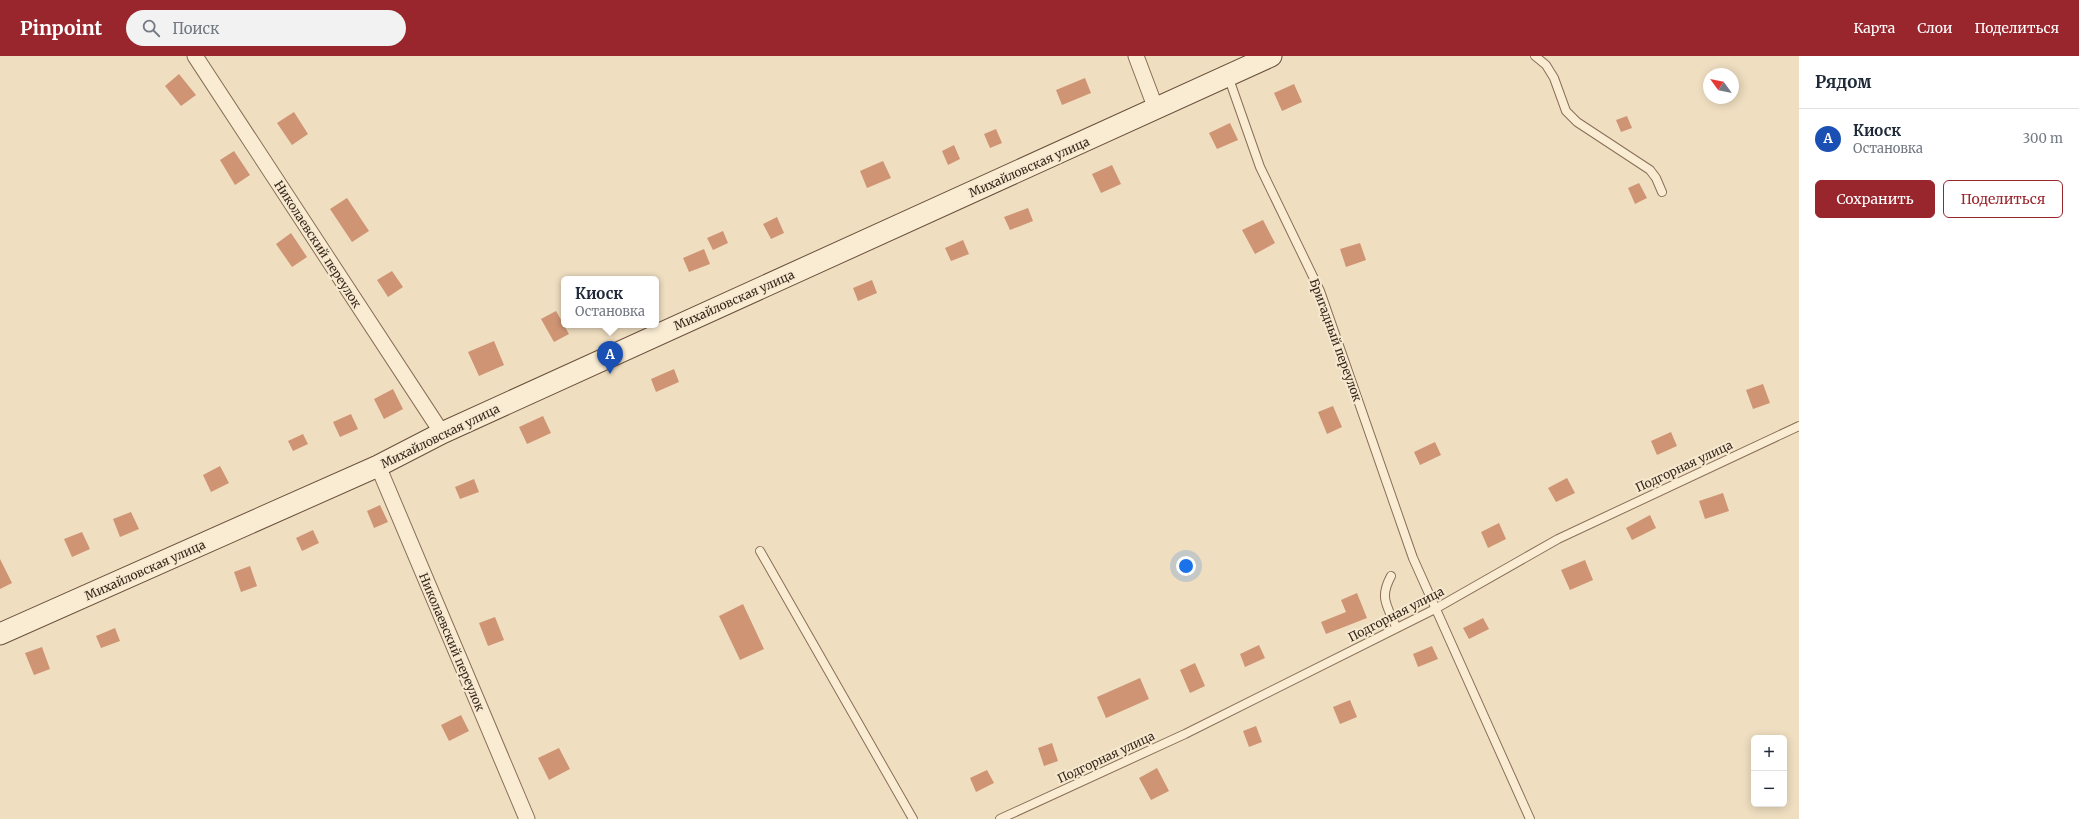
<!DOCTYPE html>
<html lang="ru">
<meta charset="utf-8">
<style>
:root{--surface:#fff;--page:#f2f2f3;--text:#1f2937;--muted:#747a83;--line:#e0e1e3;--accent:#9a262d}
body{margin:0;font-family:Merriweather,serif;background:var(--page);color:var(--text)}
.controls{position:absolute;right:12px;bottom:12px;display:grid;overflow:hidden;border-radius:6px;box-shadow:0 2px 10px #0003}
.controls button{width:36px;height:36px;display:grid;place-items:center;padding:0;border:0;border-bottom:1px solid var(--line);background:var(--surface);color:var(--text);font:20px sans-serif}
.compass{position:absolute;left:1703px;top:12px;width:36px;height:36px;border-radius:50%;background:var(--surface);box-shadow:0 2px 10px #0003;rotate:303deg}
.you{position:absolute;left:1186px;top:510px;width:14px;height:14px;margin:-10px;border:3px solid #fff;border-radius:50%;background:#1a73e8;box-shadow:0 0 0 6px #1a73e833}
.badge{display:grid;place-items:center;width:26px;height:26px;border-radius:50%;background:var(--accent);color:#fff;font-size:13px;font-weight:700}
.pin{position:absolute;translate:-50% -33px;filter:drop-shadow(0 1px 2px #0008)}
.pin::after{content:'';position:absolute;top:21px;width:14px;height:12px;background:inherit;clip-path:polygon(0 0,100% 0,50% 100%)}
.popup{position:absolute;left:561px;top:220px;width:98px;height:52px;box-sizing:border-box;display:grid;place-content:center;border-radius:6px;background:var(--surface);filter:drop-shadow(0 1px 3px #0005);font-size:13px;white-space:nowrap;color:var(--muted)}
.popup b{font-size:15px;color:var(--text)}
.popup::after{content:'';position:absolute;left:50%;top:100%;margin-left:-8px;border:8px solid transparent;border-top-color:var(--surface)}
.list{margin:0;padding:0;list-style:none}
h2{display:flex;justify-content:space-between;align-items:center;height:52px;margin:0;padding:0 16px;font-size:17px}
h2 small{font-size:13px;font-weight:400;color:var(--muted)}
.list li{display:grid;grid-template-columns:26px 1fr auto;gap:12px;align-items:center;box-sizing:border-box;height:60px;padding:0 16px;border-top:1px solid var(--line)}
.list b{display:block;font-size:15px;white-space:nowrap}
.list p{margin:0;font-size:13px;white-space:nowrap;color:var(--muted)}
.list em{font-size:13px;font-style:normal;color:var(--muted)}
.actions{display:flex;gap:8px;padding:12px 16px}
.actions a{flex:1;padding:9px 0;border:1px solid var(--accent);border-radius:6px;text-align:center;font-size:14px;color:var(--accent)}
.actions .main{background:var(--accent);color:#fff}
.icon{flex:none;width:22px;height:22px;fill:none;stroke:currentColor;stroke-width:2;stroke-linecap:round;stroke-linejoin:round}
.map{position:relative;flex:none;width:1799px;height:763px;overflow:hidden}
header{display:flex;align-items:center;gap:24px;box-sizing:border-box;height:56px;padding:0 20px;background:var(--accent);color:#fff}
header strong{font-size:19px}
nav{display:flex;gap:22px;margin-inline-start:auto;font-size:14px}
.search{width:280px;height:36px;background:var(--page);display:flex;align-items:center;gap:10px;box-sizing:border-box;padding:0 14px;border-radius:22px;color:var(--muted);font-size:15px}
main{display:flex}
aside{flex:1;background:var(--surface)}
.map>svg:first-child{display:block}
</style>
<header>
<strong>Pinpoint</strong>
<div class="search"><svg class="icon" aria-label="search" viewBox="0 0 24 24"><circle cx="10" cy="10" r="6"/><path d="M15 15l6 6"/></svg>Поиск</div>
<nav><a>Карта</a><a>Слои</a><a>Поделиться</a></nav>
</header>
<main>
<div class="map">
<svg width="1799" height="763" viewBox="0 0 1799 763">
<rect width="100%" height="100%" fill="#efdec0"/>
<path fill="#cf9474" d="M 179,18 L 196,39 L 181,50 L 165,30 Z
M 1085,22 L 1091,37 L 1062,49 L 1056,34 Z
M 1294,28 L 1302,46 L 1282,55 L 1274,37 Z
M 294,56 L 308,78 L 292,89 L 277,67 Z
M 1627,60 L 1632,72 L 1621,76 L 1616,64 Z
M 1230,67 L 1238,84 L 1217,93 L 1209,77 Z
M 996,73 L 1002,87 L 990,92 L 984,78 Z
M 954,89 L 960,103 L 948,109 L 942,95 Z
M 234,95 L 250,119 L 235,129 L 220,104 Z
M 883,105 L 891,122 L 867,132 L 860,115 Z
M 1112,109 L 1121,128 L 1101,137 L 1092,118 Z
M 1639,127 L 1647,142 L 1635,148 L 1628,132 Z
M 347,142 L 369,175 L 352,186 L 330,153 Z
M 1028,152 L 1033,165 L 1010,174 L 1004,161 Z
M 777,161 L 784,177 L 771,183 L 763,168 Z
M 1263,164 L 1275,187 L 1255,198 L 1242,174 Z
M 723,175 L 728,187 L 713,194 L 707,182 Z
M 291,177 L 307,201 L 292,211 L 276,188 Z
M 963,184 L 969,198 L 951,205 L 945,192 Z
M 1360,187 L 1366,204 L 1346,211 L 1340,193 Z
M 704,193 L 710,208 L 689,216 L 683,202 Z
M 392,215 L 403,231 L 388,241 L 377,224 Z
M 872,224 L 877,237 L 858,245 L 853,232 Z
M 556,255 L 569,278 L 554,286 L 541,263 Z
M 494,285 L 504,309 L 479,320 L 468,296 Z
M 674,313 L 679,326 L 656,336 L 651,323 Z
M 1763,328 L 1770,347 L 1753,353 L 1746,334 Z
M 393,333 L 403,353 L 384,363 L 374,343 Z
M 1333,350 L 1342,371 L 1327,378 L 1318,356 Z
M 351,358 L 358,373 L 340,381 L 333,366 Z
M 543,360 L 551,377 L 527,388 L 519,371 Z
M 1671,376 L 1677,390 L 1657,399 L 1651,385 Z
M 303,378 L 308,388 L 293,395 L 288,385 Z
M 1435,386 L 1441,399 L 1420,409 L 1414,396 Z
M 220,410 L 229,427 L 211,436 L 203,419 Z
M 1567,422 L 1575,437 L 1556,446 L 1548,432 Z
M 474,423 L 479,436 L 460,443 L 455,431 Z
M 1723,437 L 1729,455 L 1705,463 L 1699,445 Z
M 380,449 L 388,466 L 374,472 L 367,455 Z
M 131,456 L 139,473 L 120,481 L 113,463 Z
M 1650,459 L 1656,472 L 1632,484 L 1626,472 Z
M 1499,467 L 1506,483 L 1488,492 L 1481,476 Z
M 313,474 L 319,487 L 302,495 L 296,482 Z
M 82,476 L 90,493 L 72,501 L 64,483 Z
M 0,503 L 12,527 L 0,533 Z
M 1585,504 L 1593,524 L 1570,534 L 1561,514 Z
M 250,510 L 257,530 L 241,536 L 234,516 Z
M 1357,537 L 1367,562 L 1326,578 L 1321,566 L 1346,556 L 1341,544 Z
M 743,548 L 764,593 L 740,604 L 719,560 Z
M 495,561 L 504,584 L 488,590 L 479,567 Z
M 1483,562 L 1489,573 L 1469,583 L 1463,572 Z
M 115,572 L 120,585 L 101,592 L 96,580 Z
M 1259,589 L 1265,602 L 1245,611 L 1240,598 Z
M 1432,590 L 1438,603 L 1418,611 L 1413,598 Z
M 42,591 L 50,613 L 34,619 L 25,597 Z
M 1195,607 L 1205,630 L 1190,637 L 1180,614 Z
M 1140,622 L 1149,643 L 1106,662 L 1097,641 Z
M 1350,644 L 1357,661 L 1340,668 L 1333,651 Z
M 461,659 L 469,675 L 449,685 L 441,669 Z
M 1256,670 L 1262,686 L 1249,691 L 1243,675 Z
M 1052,687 L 1058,705 L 1044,710 L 1038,692 Z
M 559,692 L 570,713 L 549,724 L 538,702 Z
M 1157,712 L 1169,735 L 1151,744 L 1139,722 Z
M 987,714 L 994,727 L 976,736 L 970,722 Z"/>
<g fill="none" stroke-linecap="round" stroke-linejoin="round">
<defs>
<path id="lane" d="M 1535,0 L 1546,9 L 1554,22 L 1566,55 L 1577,66 L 1650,114 L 1656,122 L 1662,136
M 1228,20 L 1260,111 L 1320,235 L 1413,502 L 1530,763
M 760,495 L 913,763
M 1391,520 C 1379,542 1387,549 1396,571
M 1000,763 L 1185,678 L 1435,553 L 1558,483 L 1799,370"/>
<path id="street" d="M 195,0 L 442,377
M 1136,0 L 1156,53
M 378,410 L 527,763"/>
<path id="secondary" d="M 0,578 L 378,410 L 442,377 L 1271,0"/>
</defs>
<use href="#lane" stroke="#896f57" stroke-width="10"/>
<use href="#street" stroke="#896f57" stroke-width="17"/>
<use href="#secondary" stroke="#6a503b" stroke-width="23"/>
<use href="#lane" stroke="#faecd3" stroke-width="8"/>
<use href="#street" stroke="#faecd3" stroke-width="15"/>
<use href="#secondary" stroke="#faecd3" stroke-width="21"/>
</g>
<g text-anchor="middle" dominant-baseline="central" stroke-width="4" stroke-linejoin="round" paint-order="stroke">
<g font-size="12" fill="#38281c" stroke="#f6e9d0">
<text transform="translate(1029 111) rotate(-24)">Михайловская улица</text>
<text transform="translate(318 188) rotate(57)">Николаевский переулок</text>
<text transform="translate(734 244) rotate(-24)">Михайловская улица</text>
<text transform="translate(1336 284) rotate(70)">Бригадный переулок</text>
<text transform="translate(440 380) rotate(-26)">Михайловская улица</text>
<text transform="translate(1684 410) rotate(-25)">Подгорная улица</text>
<text transform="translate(145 514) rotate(-24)">Михайловская улица</text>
<text transform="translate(1396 558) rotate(-27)">Подгорная улица</text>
<text transform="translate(452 586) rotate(67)">Николаевский переулок</text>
<text transform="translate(1106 701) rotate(-25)">Подгорная улица</text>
</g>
</g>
</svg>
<div class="controls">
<button>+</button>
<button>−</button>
</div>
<svg class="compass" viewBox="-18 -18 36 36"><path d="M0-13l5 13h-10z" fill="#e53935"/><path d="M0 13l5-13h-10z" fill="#747a83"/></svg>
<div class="you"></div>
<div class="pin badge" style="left:610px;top:318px;background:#1a4fb4">A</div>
<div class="popup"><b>Киоск</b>Остановка</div>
</div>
<aside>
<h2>Рядом<small></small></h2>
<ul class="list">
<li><span class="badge" style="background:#1a4fb4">A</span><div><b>Киоск</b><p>Остановка</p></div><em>300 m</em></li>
</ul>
<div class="actions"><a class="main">Сохранить</a><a>Поделиться</a></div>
</aside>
</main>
